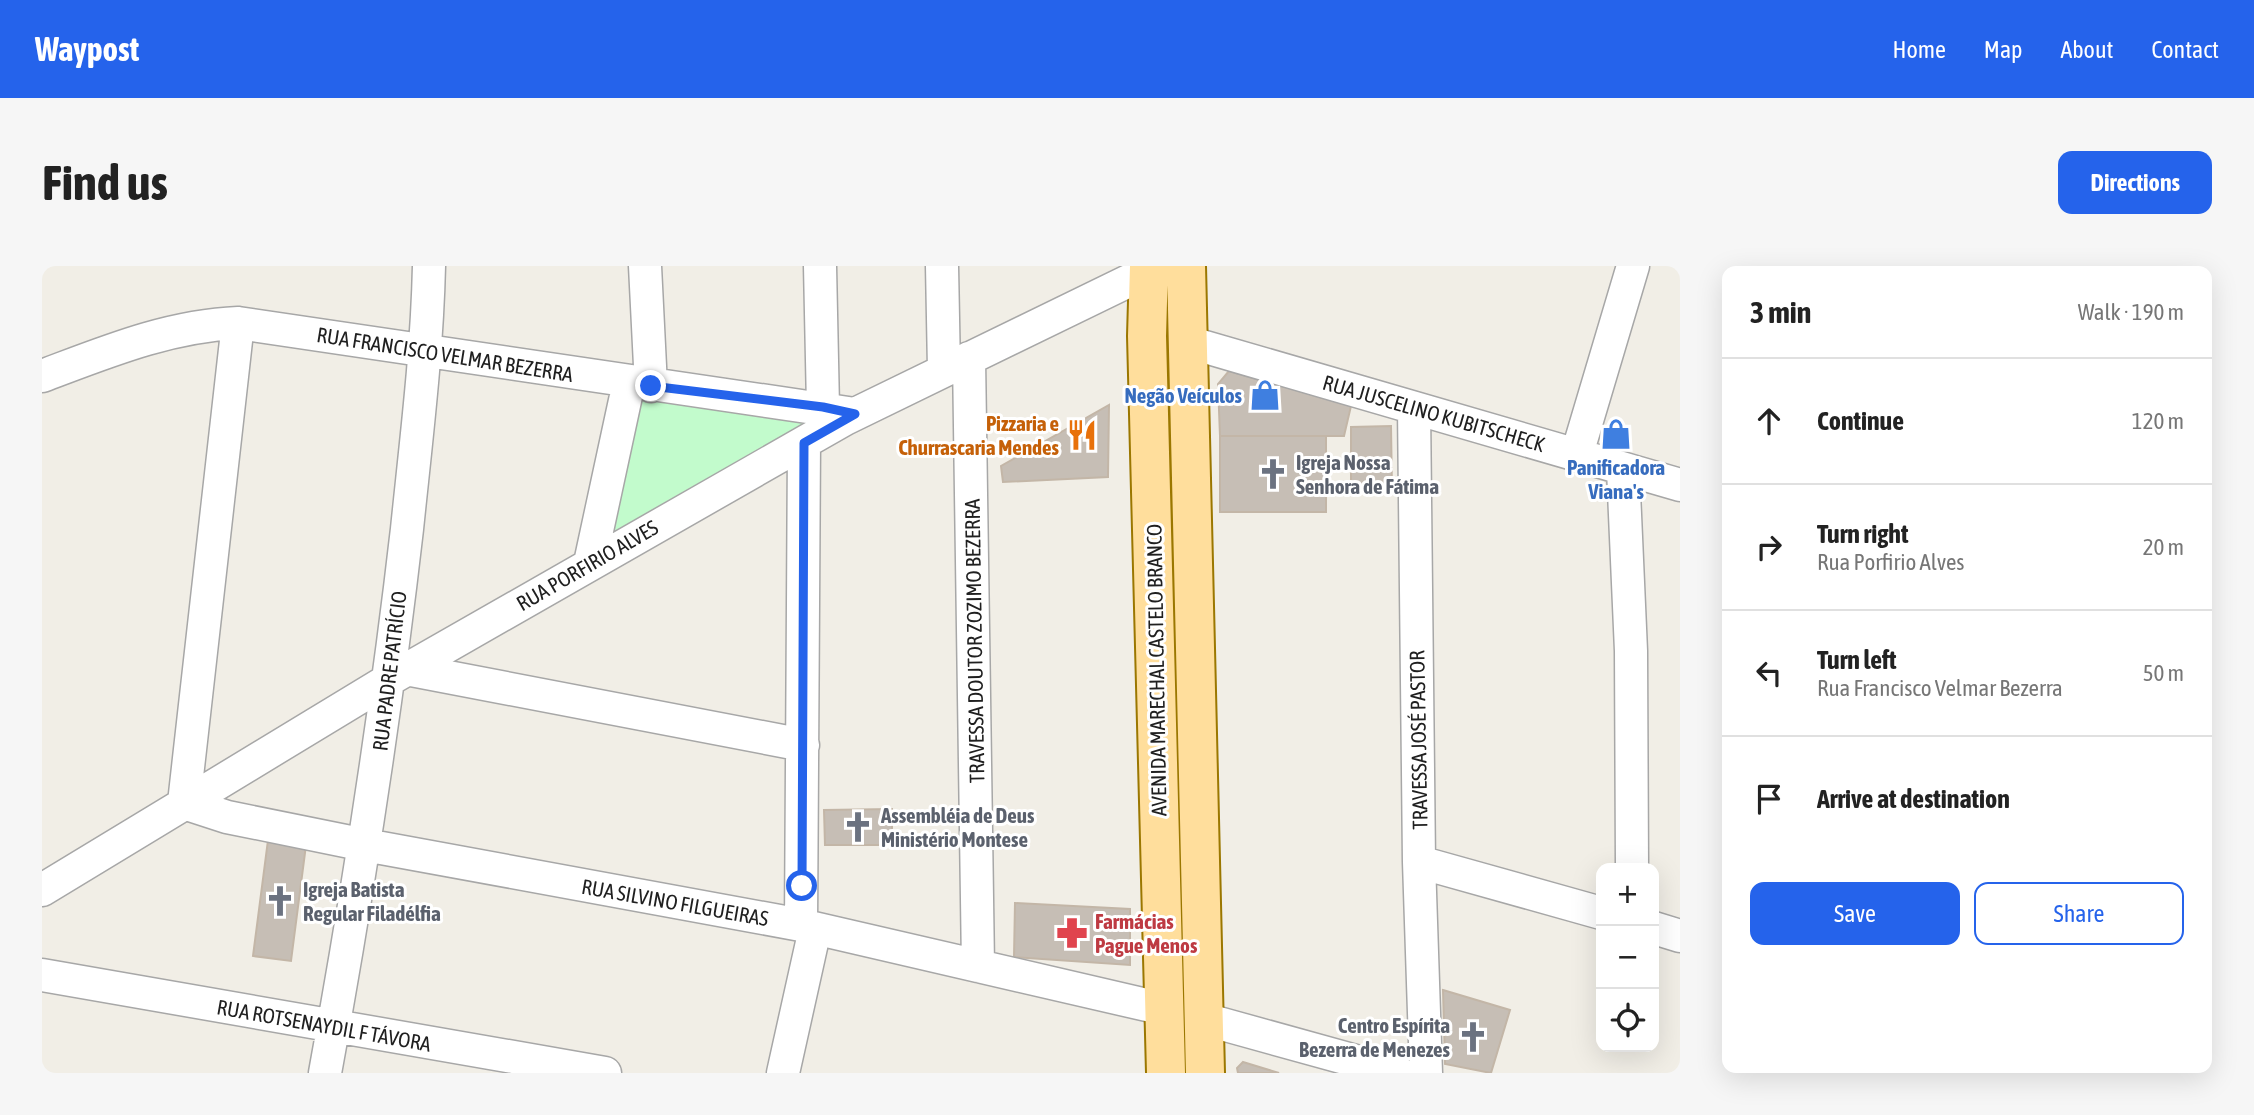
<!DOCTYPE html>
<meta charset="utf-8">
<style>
:root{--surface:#fff;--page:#f6f6f6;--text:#222;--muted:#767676;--line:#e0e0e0;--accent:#2563eb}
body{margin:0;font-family:"Asap Condensed",sans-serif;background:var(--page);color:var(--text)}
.controls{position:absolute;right:21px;bottom:21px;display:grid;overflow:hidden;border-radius:14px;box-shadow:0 7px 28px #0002}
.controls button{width:63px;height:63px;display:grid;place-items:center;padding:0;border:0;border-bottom:2px solid var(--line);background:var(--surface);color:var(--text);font:35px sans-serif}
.stop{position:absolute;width:21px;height:21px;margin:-16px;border:5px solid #2563eb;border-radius:50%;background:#fff}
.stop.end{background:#2563eb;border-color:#fff;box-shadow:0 2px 7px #0008}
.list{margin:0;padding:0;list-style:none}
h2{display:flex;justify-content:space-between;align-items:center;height:91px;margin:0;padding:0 28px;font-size:30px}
h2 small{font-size:23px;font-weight:400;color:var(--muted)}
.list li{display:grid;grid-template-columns:46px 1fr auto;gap:21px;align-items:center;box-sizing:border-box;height:126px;padding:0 28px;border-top:2px solid var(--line)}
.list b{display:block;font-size:26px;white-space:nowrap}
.list p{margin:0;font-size:23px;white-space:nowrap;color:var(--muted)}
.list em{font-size:23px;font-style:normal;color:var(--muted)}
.actions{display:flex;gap:14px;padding:21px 28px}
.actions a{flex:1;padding:16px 0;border:2px solid var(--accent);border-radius:14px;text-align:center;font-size:24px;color:var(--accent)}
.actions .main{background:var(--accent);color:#fff}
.icon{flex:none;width:38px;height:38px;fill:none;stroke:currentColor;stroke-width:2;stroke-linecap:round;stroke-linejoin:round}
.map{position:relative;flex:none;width:1638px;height:807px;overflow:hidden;border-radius:14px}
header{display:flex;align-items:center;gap:42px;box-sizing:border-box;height:98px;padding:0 35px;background:var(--accent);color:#fff}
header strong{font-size:33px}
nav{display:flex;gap:38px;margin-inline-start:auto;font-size:24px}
.intro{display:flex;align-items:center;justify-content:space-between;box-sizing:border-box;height:168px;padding:0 42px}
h1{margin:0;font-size:49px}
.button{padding:18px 32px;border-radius:14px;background:var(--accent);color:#fff;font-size:24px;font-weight:700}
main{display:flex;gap:42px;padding:0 42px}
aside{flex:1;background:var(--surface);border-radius:14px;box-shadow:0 7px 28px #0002}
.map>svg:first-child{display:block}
</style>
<header>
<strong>Waypost</strong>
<nav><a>Home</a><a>Map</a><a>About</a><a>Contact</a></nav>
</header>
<div class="intro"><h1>Find us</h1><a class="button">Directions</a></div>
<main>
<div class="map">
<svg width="1638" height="807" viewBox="0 0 1638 807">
<rect width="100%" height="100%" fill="#f1eee6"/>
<path fill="#c2fbcc" d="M 596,129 L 781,151 L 578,269 L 566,269 Z"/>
<path fill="#c6beb5" stroke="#c3b6a7" stroke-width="2" d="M 1187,105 L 1309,140 L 1302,170 L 1178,170 L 1176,118 Z
M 1067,139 L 1066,211 L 961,216 L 959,200 Z
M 1349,160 L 1350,224 L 1309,224 L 1309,161 Z
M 1178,170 L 1284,170 L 1284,246 L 1178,246 Z
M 850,543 L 850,579 L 783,579 L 782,544 Z
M 226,574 L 264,579 L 249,695 L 211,690 Z
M 973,637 L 1088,643 L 1088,699 L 972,691 Z
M 1401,724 L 1468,744 L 1449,807 L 1403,798 Z
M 1201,796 L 1237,807 L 1196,807 L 1195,802 Z"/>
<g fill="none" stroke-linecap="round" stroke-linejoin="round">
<defs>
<path id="minor" d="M 603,0 L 609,120
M 778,0 L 781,141
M 900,0 L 902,104
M 196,57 L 142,537 L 185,551 L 323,579 L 759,659 L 1122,743
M 1146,76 L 1638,219
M 927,92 L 936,700
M 0,110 C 64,86 126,60 196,57 L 813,148
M 1372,142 L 1377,596 L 1384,807
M 1535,188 L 1591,0
M 1581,203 L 1589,385 L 1590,602
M 548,297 L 587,116
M 364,403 L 761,479
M 1377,596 L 1559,647
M 0,624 L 348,413 L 803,153 L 1107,5
M 759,659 L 762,177
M 1612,662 L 1638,670
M 0,709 L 563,807
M 1162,753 L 1357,807
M 283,807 C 316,626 344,446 365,263 C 374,175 385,88 387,0
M 741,807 L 773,663"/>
<path id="major" d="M 1107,0 L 1105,70 L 1124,807
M 1144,0 L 1163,807"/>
</defs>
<use href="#minor" stroke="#a7a7a7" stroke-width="35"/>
<use href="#major" stroke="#9b7700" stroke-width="42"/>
<use href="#minor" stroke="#fff" stroke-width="32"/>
<use href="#major" stroke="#ffde9c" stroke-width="38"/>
</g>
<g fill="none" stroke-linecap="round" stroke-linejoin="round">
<path stroke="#2563eb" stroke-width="9" d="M 609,120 L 781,141 L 813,148 L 762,177 L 760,620"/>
</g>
<defs>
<symbol id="shop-bare" viewBox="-9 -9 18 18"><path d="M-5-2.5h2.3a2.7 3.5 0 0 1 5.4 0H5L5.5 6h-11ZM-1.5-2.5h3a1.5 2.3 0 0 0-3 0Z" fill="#3f7fe0" stroke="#fff" stroke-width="2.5" paint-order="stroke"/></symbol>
<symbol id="restaurant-bare" viewBox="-9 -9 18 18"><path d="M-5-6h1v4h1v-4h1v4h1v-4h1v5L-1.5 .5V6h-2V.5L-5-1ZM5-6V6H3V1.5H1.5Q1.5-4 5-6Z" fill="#e8710a" stroke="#fff" stroke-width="2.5" paint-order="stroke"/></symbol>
<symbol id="church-bare" viewBox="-9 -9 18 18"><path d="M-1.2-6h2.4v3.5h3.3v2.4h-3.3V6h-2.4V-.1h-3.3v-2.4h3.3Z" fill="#6b7280" stroke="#fff" stroke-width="2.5" paint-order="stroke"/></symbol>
<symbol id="pharmacy-bare" viewBox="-9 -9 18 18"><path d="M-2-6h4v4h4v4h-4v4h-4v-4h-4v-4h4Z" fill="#e0444e" stroke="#fff" stroke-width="2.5" paint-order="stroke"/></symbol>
</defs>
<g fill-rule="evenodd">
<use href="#shop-bare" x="1201" y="107" width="44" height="44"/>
<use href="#shop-bare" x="1552" y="146" width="44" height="44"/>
<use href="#restaurant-bare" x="1018" y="147" width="44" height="44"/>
<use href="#church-bare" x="1209" y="186" width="44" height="44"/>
<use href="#church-bare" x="794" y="539" width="44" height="44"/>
<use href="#church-bare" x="216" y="613" width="44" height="44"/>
<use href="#pharmacy-bare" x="1008" y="645" width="44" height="44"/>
<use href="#church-bare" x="1409" y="749" width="44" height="44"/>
</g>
<g text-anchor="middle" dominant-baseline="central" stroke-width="6" stroke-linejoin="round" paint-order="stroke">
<g font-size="21" fill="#202020" stroke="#fff">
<text transform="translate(403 88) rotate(9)">RUA FRANCISCO VELMAR BEZERRA</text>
<text transform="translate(1392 147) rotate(16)">RUA JUSCELINO KUBITSCHECK</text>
<text transform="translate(545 299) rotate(-30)">RUA PORFIRIO ALVES</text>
<text transform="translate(932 375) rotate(-91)">TRAVESSA DOUTOR ZOZIMO BEZERRA</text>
<text transform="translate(1114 404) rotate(-91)">AVENIDA MARECHAL CASTELO BRANCO</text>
<text transform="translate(347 405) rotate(-83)">RUA PADRE PATRÍCIO</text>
<text transform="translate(1376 474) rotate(-91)">TRAVESSA JOSÉ PASTOR</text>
<text transform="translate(633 636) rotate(10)">RUA SILVINO FILGUEIRAS</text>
<text transform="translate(282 759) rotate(10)">RUA ROTSENAYDIL F TÁVORA</text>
</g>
<g font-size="21" font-weight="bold" fill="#366cbe" stroke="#fff" text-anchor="end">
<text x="1200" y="129">Negão Veículos</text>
<text x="1574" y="201" text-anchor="middle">Panificadora<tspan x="1574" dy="24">Viana's</tspan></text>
</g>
<g font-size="21" font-weight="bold" fill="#c56008" stroke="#fff" text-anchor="end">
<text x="1017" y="157">Pizzaria e<tspan x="1017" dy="24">Churrascaria Mendes</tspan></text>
</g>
<g font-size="21" font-weight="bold" fill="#5b616d" stroke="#fff" text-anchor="start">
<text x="1254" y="196">Igreja Nossa<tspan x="1254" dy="24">Senhora de Fátima</tspan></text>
<text x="839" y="549">Assembléia de Deus<tspan x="839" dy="24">Ministério Montese</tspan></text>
<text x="261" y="623">Igreja Batista<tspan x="261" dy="24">Regular Filadélfia</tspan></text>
<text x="1408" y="759" text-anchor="end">Centro Espírita<tspan x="1408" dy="24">Bezerra de Menezes</tspan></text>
</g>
<g font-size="21" font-weight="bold" fill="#be3a42" stroke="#fff" text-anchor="start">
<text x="1053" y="655">Farmácias<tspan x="1053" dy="24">Pague Menos</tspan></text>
</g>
</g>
</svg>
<div class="controls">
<button>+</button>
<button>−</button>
<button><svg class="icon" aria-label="locate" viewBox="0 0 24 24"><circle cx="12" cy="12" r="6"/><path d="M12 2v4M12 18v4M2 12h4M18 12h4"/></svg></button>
</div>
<div class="stop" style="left:760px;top:620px"></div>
<div class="stop end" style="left:609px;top:120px"></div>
</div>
<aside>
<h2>3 min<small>Walk · 190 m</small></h2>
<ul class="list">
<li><svg class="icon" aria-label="ahead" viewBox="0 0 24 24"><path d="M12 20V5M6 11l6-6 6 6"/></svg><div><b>Continue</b></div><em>120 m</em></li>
<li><svg class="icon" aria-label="right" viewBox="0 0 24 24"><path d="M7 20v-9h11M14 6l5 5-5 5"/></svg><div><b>Turn right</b><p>Rua Porfirio Alves</p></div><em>20 m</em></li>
<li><svg class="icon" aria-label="left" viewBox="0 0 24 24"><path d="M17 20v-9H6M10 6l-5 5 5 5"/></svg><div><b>Turn left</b><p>Rua Francisco Velmar Bezerra</p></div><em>50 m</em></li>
<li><svg class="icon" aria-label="arrive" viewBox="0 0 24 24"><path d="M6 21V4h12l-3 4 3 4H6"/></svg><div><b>Arrive at destination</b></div></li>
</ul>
<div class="actions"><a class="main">Save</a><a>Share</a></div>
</aside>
</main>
